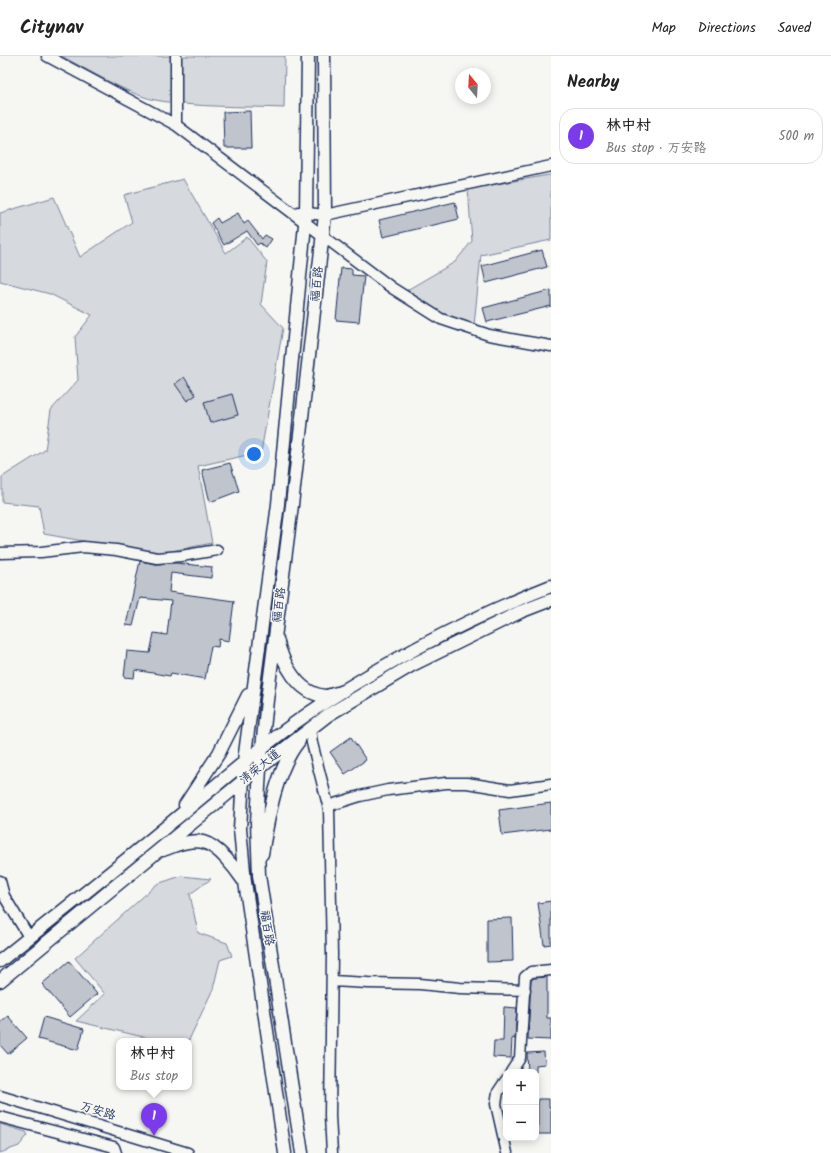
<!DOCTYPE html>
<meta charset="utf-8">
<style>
:root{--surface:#fff;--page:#f6f6f6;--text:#222;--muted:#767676;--line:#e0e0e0;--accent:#7c3aed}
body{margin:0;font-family:Kalam,"LXGW WenKai TC",sans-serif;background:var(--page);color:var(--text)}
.controls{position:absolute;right:12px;bottom:12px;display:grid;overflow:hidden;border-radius:8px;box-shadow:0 2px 10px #0003}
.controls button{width:36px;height:36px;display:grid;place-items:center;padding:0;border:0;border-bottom:1px solid var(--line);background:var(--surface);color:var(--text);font:20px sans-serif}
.compass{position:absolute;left:455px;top:12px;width:36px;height:36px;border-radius:50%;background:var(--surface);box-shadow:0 2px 10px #0003;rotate:342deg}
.you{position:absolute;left:254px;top:398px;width:14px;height:14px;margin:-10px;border:3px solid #fff;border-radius:50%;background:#1a73e8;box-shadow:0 0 0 6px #1a73e833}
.badge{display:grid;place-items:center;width:26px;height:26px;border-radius:50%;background:var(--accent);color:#fff;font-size:13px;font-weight:700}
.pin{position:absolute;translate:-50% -33px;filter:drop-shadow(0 1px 2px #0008)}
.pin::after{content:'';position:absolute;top:21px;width:14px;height:12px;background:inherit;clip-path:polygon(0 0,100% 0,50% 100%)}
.popup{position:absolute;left:116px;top:982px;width:76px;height:52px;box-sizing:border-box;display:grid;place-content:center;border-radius:8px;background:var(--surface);filter:drop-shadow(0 1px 3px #0005);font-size:13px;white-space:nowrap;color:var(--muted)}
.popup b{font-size:15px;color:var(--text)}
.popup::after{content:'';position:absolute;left:50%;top:100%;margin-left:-8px;border:8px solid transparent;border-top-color:var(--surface)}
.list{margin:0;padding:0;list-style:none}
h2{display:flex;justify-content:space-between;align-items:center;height:52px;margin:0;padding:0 16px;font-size:17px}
h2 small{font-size:13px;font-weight:400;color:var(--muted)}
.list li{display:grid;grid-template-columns:26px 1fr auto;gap:12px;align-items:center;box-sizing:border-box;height:56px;margin:0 8px 8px;padding:0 8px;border:1px solid var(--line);border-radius:16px}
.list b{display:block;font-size:15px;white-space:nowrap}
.list p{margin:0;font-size:13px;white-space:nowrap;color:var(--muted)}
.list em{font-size:13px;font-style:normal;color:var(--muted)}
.map{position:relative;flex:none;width:551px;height:1097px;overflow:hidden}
header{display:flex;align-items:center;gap:24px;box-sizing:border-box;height:56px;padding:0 20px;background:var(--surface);border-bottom:1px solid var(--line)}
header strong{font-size:19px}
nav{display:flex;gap:22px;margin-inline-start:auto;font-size:14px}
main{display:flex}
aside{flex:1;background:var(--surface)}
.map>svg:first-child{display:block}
</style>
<header>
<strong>Citynav</strong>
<nav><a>Map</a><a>Directions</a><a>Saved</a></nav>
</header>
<main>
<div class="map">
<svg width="551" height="1097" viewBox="0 0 551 1097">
<rect width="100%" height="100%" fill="#f6f6f2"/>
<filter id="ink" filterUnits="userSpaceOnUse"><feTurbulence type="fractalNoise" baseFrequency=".025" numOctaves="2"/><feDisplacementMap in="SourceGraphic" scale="8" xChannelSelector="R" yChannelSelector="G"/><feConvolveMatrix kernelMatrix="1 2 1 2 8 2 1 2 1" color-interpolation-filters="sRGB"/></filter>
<g filter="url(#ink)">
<path fill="#d6d9dd" stroke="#78849e" d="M 61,0 L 285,0 L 284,52 C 242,50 197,52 155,44 C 127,38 87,13 61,0 Z
M 549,119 L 551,119 L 551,184 L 481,199 L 474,270 L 439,256 L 407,234 L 455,206 L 472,185 L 468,133 Z
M 183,123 L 226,197 L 247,181 L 267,206 L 261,248 L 283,272 L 261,396 L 198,410 L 212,487 L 156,498 L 44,478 L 39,450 L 2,446 L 2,421 L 45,394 L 51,354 L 78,324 L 75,281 L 92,259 L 50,238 L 0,225 L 0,157 L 54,141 L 80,201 L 132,166 L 124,139 Z
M 181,820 L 211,823 L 190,838 L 198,877 L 227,887 L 232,900 L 220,904 L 213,933 L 189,984 L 160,985 L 76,965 L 105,938 L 75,902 L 157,828 Z
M 0,1068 L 26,1076 L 28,1079 L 19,1090 L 0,1097 Z"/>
<path fill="#c0c4cd" stroke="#1b2f5e" d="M 250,55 L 251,92 L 224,92 L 223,56 Z
M 455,146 L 459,163 L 383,181 L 379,164 Z
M 238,157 L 244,168 L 248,165 L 262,183 L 265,179 L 272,183 L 266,192 L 260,187 L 257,189 L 247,175 L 224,189 L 211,167 L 217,162 L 220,167 Z
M 542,194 L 547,211 L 486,227 L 482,210 Z
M 341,212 L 352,213 L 352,219 L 364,220 L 359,266 L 336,264 Z
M 551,234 L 551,250 L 487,266 L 483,252 Z
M 184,321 L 196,339 L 187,345 L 175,328 Z
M 232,338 L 238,359 L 210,367 L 204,346 Z
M 230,407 L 239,435 L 210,446 L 202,414 Z
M 140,505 L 156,508 L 176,507 L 212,511 L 211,522 L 171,517 L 169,536 L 234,545 L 229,585 L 219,583 L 218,591 L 211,590 L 205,623 L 171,617 L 170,620 L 135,614 L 134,622 L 124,621 L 127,595 L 150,597 L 154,577 L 167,579 L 171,545 L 140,542 L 133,570 L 126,569 Z
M 351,681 L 366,704 L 345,718 L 330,696 Z
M 551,747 L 551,773 L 502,779 L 499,754 Z
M 551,845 L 551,888 L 544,889 L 538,847 Z
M 512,862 L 513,905 L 487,906 L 487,863 Z
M 69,905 L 97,938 L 70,961 L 42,928 Z
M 547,921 L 547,962 L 551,962 L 551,984 L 528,983 L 531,924 L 534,922 Z
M 504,951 L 517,952 L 515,983 L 512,982 L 511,1002 L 493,1001 L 494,985 L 503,985 Z
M 8,960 L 27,982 L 8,998 L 0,989 L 0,966 Z
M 44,961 L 84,973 L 78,994 L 38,983 Z
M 544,996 L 545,1008 L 536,1009 L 536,1016 L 528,1016 L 527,997 Z
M 538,1043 L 549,1043 L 549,1051 L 551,1051 L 551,1078 L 538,1078 Z"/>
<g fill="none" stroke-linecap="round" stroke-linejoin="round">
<defs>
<path id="minor" d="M 47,0 L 176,69 L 392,232 L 441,263 L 489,279 L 551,290
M 176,0 L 176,69
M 299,156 L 325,159 L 551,110
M 0,497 L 41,496 L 83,491 L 116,494 L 157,502 L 181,500 L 217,494
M 310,673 L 312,687 L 329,753 L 332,898 L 330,1060 L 332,1097
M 328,750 L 360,740 L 388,734 L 446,727 L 467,727 L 510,734 L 551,728
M 0,825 L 4,840 L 29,881
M 332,925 L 368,927 L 420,928 L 460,932 L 525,934
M 511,1016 L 520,1002 L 525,921 L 531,916 L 551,914
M 506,1024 L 498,1036 L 496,1048 L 507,1097
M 0,1040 L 188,1097
M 0,1061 L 114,1091 L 116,1097"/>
<path id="major" d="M 277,583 C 282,606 298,638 325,640 C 328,640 333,638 337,637
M 185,749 L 219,697 L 248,639
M 163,794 C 174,790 190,783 203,786 C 218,790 235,812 243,824
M 262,798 C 268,763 276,713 299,685
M 0,905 C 58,858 116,813 173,765 C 222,725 270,682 324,647 C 395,601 472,561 551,530
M 0,925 L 243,725 L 328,659 L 412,609 L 520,556 L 551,544
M 285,1097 L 245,826 L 240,773 L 244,705 L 278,448 L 306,158 L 308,0
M 302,1097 L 259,819 L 257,767 L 260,712 L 267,644 L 292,449 L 325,159 L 324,0"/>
</defs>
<use href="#minor" stroke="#1b2f5e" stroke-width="13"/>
<use href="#major" stroke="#1b2f5e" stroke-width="15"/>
<use href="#minor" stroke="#f6f6f2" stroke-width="10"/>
<use href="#major" stroke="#f6f6f2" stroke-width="12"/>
</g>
</g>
<g text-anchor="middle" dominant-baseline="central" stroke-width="3" stroke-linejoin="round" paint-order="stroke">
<g font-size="12" fill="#1b2f5e" stroke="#f6f6f2">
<text transform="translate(317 228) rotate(-84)">福百路</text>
<text transform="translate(279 549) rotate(-82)">福百路</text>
<text transform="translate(260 711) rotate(-38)">清荣大道</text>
<text transform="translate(267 872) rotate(81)">福百路</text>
<text transform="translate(98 1055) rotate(17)">万安路</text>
</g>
</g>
</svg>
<div class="controls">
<button>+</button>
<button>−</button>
</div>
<svg class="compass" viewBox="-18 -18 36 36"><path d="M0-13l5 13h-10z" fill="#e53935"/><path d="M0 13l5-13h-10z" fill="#767676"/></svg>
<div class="you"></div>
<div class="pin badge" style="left:154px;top:1080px">1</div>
<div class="popup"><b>林中村</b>Bus stop</div>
</div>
<aside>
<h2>Nearby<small></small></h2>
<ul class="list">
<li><span class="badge">1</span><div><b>林中村</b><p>Bus stop · 万安路</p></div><em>500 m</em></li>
</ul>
</aside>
</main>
